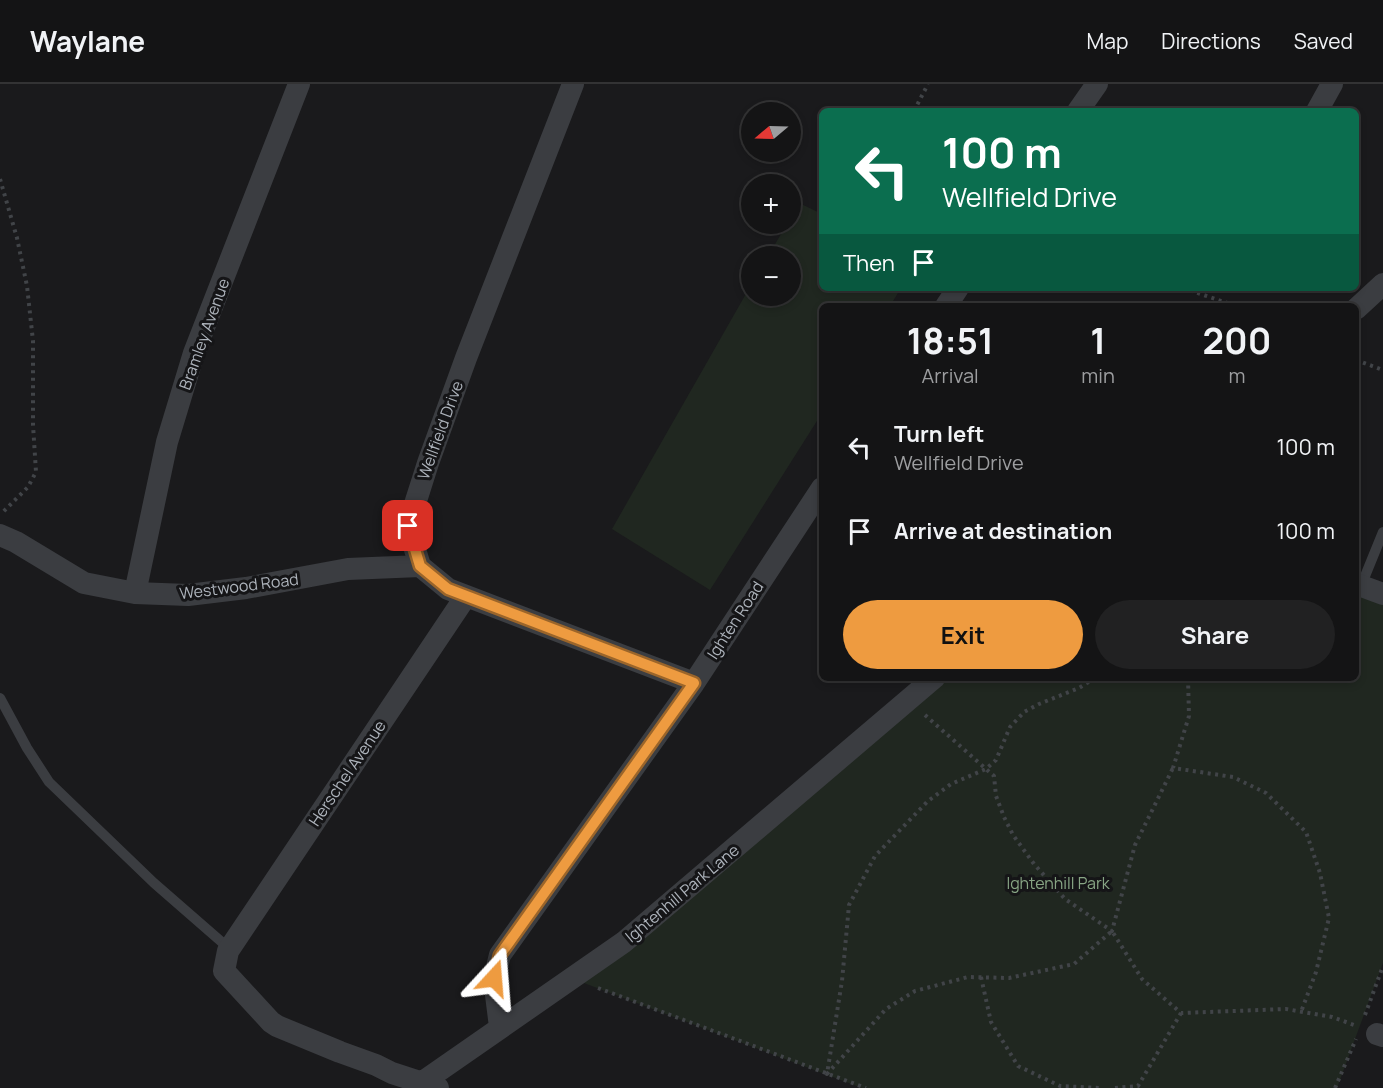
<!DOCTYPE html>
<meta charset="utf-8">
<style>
:root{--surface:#141415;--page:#212122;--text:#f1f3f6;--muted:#9d9ea0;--line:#333334;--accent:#ee9b40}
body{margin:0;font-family:Manrope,sans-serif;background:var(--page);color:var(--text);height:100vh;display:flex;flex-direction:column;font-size:22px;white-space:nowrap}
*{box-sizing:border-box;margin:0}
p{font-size:20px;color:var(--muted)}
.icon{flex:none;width:33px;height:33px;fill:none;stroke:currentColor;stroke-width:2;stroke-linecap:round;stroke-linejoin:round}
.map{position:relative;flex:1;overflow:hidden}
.drawer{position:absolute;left:819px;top:219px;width:540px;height:378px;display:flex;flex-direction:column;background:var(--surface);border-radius:9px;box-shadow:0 3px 9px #0003,0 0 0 2px var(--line)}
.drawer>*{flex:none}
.top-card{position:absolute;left:819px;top:24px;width:540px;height:183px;border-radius:9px;box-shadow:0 3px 9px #0003,0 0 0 2px var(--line);background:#0b6e4f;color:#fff;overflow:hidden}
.needle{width:39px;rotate:251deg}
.controls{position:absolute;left:741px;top:18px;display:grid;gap:12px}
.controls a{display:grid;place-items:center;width:60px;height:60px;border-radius:50%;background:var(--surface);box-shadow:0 3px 9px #0003,0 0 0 2px var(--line);font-size:30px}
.pin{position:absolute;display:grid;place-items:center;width:51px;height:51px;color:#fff;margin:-26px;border-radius:12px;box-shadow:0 3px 9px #0006}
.me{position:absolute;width:66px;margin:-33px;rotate:19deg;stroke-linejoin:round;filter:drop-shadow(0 0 4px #0008)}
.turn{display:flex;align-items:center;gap:21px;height:126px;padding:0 24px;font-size:27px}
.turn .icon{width:78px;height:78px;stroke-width:2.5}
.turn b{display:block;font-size:42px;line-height:51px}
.then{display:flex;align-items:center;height:57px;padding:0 24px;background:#0003;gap:12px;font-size:22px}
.eta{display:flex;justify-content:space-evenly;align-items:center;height:102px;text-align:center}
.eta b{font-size:36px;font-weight:700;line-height:42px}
.cta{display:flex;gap:12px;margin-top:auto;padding:12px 24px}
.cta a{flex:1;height:69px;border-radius:36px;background:var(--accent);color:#111;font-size:24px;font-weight:700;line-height:69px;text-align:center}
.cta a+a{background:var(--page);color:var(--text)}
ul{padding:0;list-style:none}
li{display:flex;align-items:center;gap:18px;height:84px;padding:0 24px}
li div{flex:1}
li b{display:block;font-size:22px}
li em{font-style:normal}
header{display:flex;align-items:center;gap:36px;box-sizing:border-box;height:84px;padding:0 30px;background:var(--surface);border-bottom:2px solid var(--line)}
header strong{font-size:28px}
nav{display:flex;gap:33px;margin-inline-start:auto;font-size:21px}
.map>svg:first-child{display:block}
.green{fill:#202720}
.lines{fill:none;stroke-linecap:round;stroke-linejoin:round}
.path{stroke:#414448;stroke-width:4;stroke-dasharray:3 4.5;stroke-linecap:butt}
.service{stroke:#3b3d41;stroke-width:10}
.minor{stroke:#3b3d41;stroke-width:22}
.route-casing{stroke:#9b652a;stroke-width:15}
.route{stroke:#ee9b40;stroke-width:10}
.labels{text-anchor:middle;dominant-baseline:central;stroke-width:6;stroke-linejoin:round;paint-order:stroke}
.street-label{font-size:16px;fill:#adb3bb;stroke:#151517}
.park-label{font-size:16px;fill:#87a584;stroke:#151517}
</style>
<header>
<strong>Waylane</strong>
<nav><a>Map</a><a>Directions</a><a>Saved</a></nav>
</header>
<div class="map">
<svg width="1383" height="1004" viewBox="0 0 1383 1004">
<rect width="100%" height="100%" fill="#1a1a1c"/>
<path class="green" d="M799,119L822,130V204H901L890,222H822V329L710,506L612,445L751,201L752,212H790V172H768L787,140H790L791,133Z
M1356,500L1383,510V879L1337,1004H862L576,896L925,594H1356Z"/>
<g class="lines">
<path class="path" d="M914,27L928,0
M0,95L17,154L27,202L33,257V341L36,388L28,403L3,428
M1183,204L1236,222
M1356,276L1383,286
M1095,594L1079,604L1039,620L1024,628L1010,643L996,676L986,685L951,700L928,717L875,772L849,821L842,897L827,990L886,925L915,907L968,893L1009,894L1074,880L1112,847L1142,895L1181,929L1286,925L1332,933L1357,942
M1188,594L1189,632L1173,684L1233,693L1266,709L1306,748L1320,789L1329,834L1316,888L1301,928
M925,631L994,692L996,712L1004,733L1013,751L1034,780L1065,815L1112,847L1135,761L1173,684
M981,893L991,938L1018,982L1060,1002L1101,1004
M598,904L866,1004
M1365,931L1383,882
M1115,1004L1138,1002L1181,929
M1335,1004L1356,955"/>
<path class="service" d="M1361,502L1383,448
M0,614L27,664L49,698L154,799L224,860L228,867"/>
<path class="minor" d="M573,0L466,274L428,379L408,442L420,482L448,505L694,599
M1078,27L1097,0
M1317,27L1332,0
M946,222L958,204
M1356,225L1383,200
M0,451L16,458L84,499L135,509L188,511L246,504L348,485L420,482
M1356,500L1383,510
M135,509L167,358L194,269L299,0
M500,943L494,895L500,871L694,599L822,404
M1377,950L1383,952
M414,1004L624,858L934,594
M438,1004L392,989L376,981L340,968L277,942L271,938L224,887L228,867L466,512"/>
</g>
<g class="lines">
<defs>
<path id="route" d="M408,442L420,482L448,505L694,599L500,871L494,894"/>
</defs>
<use href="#route" class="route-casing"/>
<use href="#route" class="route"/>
</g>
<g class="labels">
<g class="street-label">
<text transform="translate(204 250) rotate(-70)">Bramley Avenue</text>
<text transform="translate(440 346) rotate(-70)">Wellfield Drive</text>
<text transform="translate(239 502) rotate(-7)">Westwood Road</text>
<text transform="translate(735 536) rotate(-57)">Ighten Road</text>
<text transform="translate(347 689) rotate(-56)">Herschel Avenue</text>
<text transform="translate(682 809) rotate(-40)">Ightenhill Park Lane</text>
</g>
<g class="park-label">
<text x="1058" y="799">Ightenhill Park</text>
</g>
</g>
</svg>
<div class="controls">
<a><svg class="needle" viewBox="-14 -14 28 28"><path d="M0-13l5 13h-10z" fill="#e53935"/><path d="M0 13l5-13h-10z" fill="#9d9ea0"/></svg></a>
<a>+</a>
<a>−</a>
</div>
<div class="pin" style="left:408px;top:442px;background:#d93025"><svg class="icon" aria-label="arrive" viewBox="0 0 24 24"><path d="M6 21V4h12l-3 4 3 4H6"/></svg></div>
<svg class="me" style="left:494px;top:894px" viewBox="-20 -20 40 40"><path d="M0-17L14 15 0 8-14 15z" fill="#ee9b40" stroke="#fff" stroke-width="4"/></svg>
<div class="top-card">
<div class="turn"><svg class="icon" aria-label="left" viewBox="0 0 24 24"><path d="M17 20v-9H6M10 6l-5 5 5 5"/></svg><div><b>100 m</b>Wellfield Drive</div></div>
<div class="then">Then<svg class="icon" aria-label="arrive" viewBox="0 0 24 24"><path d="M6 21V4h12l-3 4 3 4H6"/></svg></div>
</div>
<section class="drawer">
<div class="eta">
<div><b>18:51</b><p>Arrival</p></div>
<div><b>1</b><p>min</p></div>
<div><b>200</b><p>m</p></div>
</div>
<ul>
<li><svg class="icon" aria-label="left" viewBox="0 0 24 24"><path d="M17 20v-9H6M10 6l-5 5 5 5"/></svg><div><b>Turn left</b><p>Wellfield Drive</p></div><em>100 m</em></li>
<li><svg class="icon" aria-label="arrive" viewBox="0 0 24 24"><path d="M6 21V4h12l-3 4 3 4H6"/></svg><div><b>Arrive at destination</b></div><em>100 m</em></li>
</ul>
<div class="cta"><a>Exit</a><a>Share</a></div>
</section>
</div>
